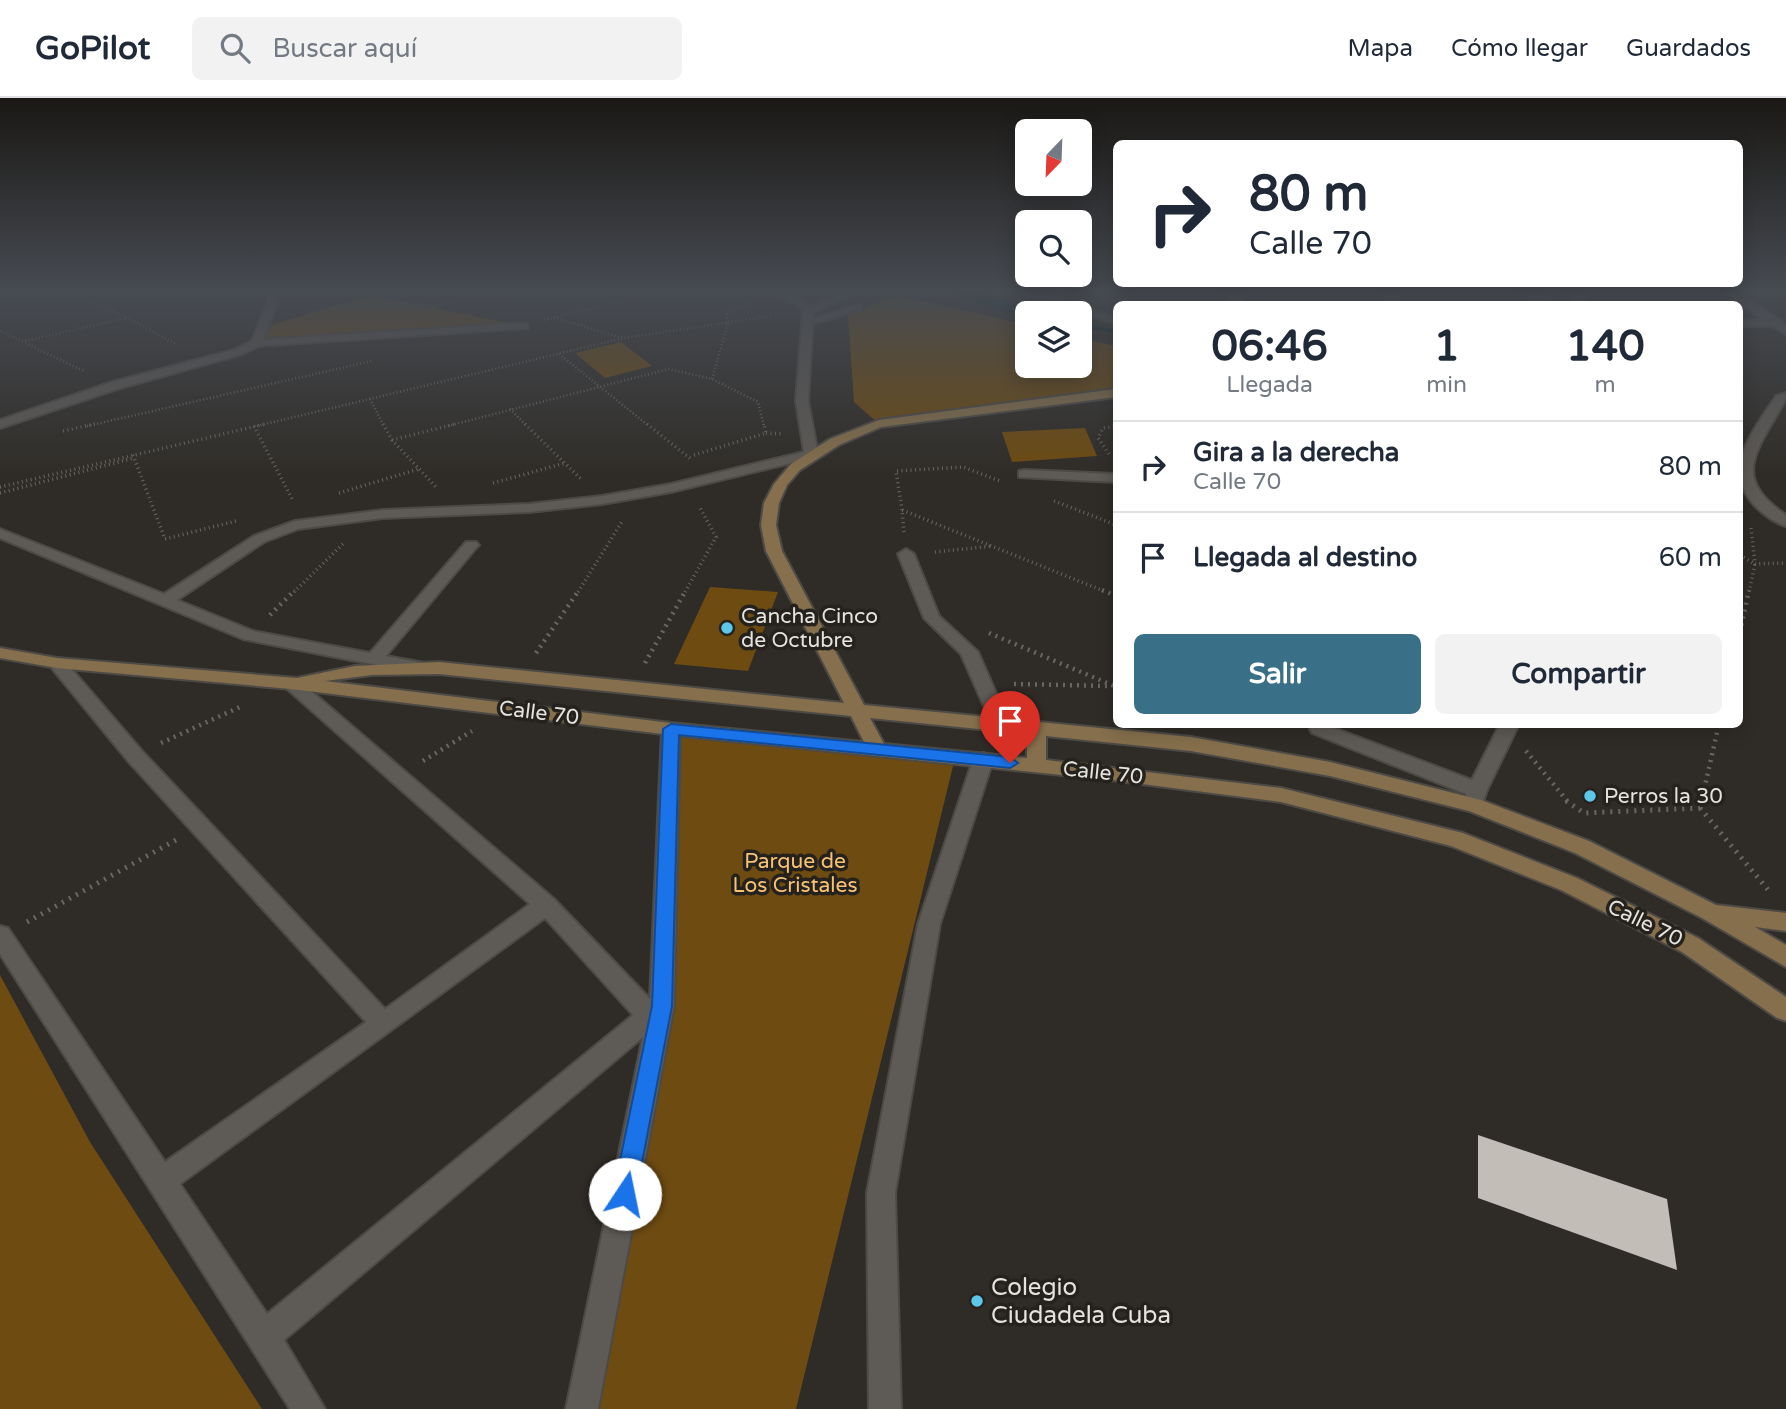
<!DOCTYPE html>
<html lang="es">
<meta charset="utf-8">
<style>
:root{--surface:#fff;--page:#f2f2f3;--text:#1f2937;--muted:#747a83;--line:#e0e1e3;--accent:#3a7087}
body{margin:0;font-family:"Varela Round",sans-serif;background:var(--page);color:var(--text);height:100vh;display:flex;flex-direction:column;font-size:26px;white-space:nowrap}
*{box-sizing:border-box;margin:0}
p{font-size:23px;color:var(--muted)}
.icon{flex:none;width:38px;height:38px;fill:none;stroke:currentColor;stroke-width:2;stroke-linecap:round;stroke-linejoin:round}
.map{position:relative;flex:1;overflow:hidden}
.sheet{position:absolute;left:1113px;top:203px;width:630px;height:427px;display:flex;flex-direction:column;background:var(--surface);border-radius:10px;box-shadow:0 4px 18px #0003}
.sheet>*{flex:none}
.guide{position:absolute;left:1113px;top:42px;width:630px;height:147px;border-radius:10px;box-shadow:0 4px 18px #0003;background:#fff;color:var(--text);overflow:hidden}
.needle{width:46px;rotate:203deg}
.fabs{position:absolute;left:1015px;top:21px;display:grid;gap:14px}
.fabs a{display:grid;place-items:center;width:77px;height:77px;border-radius:10px;background:var(--surface);box-shadow:0 4px 18px #0003;font-size:35px}
.pin{position:absolute;display:grid;place-items:center;width:60px;height:60px;color:#fff;margin:-72px -30px;border-radius:50% 50% 50% 0;rotate:-45deg;box-shadow:0 0 7px #0007}
.pin .icon{rotate:45deg}
.me{position:absolute;width:77px;margin:-38px;rotate:11deg;stroke-linejoin:round;filter:drop-shadow(0 0 5px #0008)}
.turn{display:flex;align-items:center;gap:24px;height:147px;padding:0 21px;font-size:32px}
.turn .icon{width:91px;height:91px;stroke-width:2.5}
.turn b{display:block;font-size:49px;line-height:60px}
.eta{display:flex;justify-content:space-evenly;align-items:center;height:119px;text-align:center}
.eta b{font-size:42px;font-weight:700;line-height:49px}
.action{display:flex;gap:14px;margin-top:auto;padding:14px 21px}
.action a{flex:1;height:80px;border-radius:10px;background:var(--accent);color:#fff;font-size:28px;font-weight:700;line-height:80px;text-align:center}
.action a+a{background:var(--page);color:var(--text)}
ul{padding:0;list-style:none}
li{display:flex;align-items:center;gap:21px;height:91px;padding:0 21px;border-top:2px solid var(--line)}
li div{flex:1}
li b{display:block;font-size:26px}
li em{font-style:normal}
header{display:flex;align-items:center;gap:42px;box-sizing:border-box;height:98px;padding:0 35px;background:var(--surface);border-bottom:2px solid var(--line)}
header strong{font-size:33px}
nav{display:flex;gap:38px;margin-inline-start:auto;font-size:24px}
.search{width:490px;height:63px;background:var(--page);display:flex;align-items:center;gap:18px;box-sizing:border-box;padding:0 24px;border-radius:10px;color:var(--muted);font-size:26px}
.map>svg:first-child{display:block}
.green{fill:#6e4b11}
.water{fill:#00222c}
.lines{fill:none;stroke-linecap:round;stroke-linejoin:round}
.stream{fill:#00222c;fill-rule:evenodd}
.building{fill:#c2bdb7}
.service-casing{stroke:#4d4a46;stroke-width:4}
.minor-casing{stroke:#4d4a46;stroke-width:4}
.tertiary-casing{stroke:#4d4a46;stroke-width:4}
.secondary-casing{stroke:#4d4a46;stroke-width:4}
.path-far3{stroke:#696661;stroke-width:2.5;stroke-dasharray:1 2.5;stroke-linecap:butt}
.path-far2{stroke:#696661;stroke-width:3.5;stroke-dasharray:1 3.5;stroke-linecap:butt}
.path-far1{stroke:#696661;stroke-width:4.5;stroke-dasharray:2 5;stroke-linecap:butt}
.path{stroke:#696661;stroke-width:5;stroke-dasharray:2 6;stroke-linecap:butt}
.service{fill:#5e5a55;fill-rule:evenodd}
.minor{fill:#5e5a55;fill-rule:evenodd}
.tertiary{fill:#5e5a55;fill-rule:evenodd}
.secondary{fill:#856f4c;fill-rule:evenodd}
.route{fill:#1a73e8;stroke:#114b97;stroke-width:2}
.poi-dot{fill:#5cc7e8;stroke:#25221d;stroke-width:2.5}
.labels{text-anchor:middle;dominant-baseline:central;stroke-width:7;stroke-linejoin:round;paint-order:stroke}
.poi-label{font-size:21px;fill:#e5e3df;stroke:#25221d;text-anchor:start}
.street-label{font-size:21px;fill:#e5e3df;stroke:#25221d}
.park-label{font-size:21px;fill:#f8c275;stroke:#25221d}
.near-poi-label{font-size:24px;fill:#e5e3df;stroke:#25221d;text-anchor:start}
</style>
<header>
<strong>GoPilot</strong>
<div class="search"><svg class="icon" aria-label="search" viewBox="0 0 24 24"><circle cx="10" cy="10" r="6"/><path d="M15 15l6 6"/></svg>Buscar aquí</div>
<nav><a>Mapa</a><a>Cómo llegar</a><a>Guardados</a></nav>
</header>
<div class="map">
<svg width="1786" height="1311" viewBox="0 0 1786 1311">
<rect width="100%" height="100%" fill="#2f2c27"/>
<path class="green" d="M898,197L1027,227V268H1080V240L1116,248V295L879,326L854,304L848,217Z
M373,198L524,228L257,245L266,228Z
M621,244L652,268L605,280L575,255Z
M1085,330L1097,358L1012,364L1002,334Z
M710,489L778,494L748,573L674,566Z
M671,631L955,660L796,1311H582L662,908Z
M0,877L90,1044L262,1311H0Z"/>
<path class="water" d="M952,195H985L1043,215H1027V220L963,202Z"/>
<g class="lines">
<path class="stream" d="M1080,226L1116,231V235L1080,230Z"/>
</g>
<path class="building" d="M1478,1037L1667,1101L1677,1172L1478,1100Z"/>
<g class="lines">
<defs>
<path id="service" d="M857,206L861,207V211L807,228L802,225Z
M983,655L990,657L993,662L940,826L895,1095L901,1311H869L867,1095L918,826L973,662L976,657Z"/>
<path id="minor" d="M768,195C784,195 798,196 810,209L841,195H855L813,215L808,303L818,356L816,359L671,394L602,406L529,414L383,420L298,431L264,444L177,502L253,533L370,555L466,444H476L479,447L476,450L386,558L424,565L427,569L424,573L418,575L243,541L0,440V431L164,496L254,438L295,423L383,412L529,406L602,398L671,386L804,354L796,303L803,213L795,205Z
M1019,195H1036L1116,220V226Z
M1376,195H1389L1408,206H1396Z
M1519,195H1534L1560,206H1547Z
M1567,195H1578L1590,206H1579Z
M1727,195H1739L1781,223L1786,228V236L1772,228H1740V222H1763Z
M524,225L528,226V230L257,248L252,245L257,242Z
M1786,295C1786,304 1780,311 1775,320C1749,363 1739,385 1786,417V428C1775,425 1762,415 1754,407C1721,370 1754,332 1776,298Z
M1024,372L1116,376V384L1019,379V373Z
M906,451L914,456L939,518L978,554L1010,627L1008,631H994L961,556L924,520L898,456Z
M57,560L63,561L142,653L385,911L530,806L285,589L282,585L285,581H297L554,801L650,901L662,631L664,627H678L680,631L674,908L598,1311H566L643,939L284,1242L325,1311H290L0,856V828L8,830L165,1064L366,924L128,663L51,569L48,565L51,561ZM545,820L633,917L267,1216L180,1086Z
M1312,627H1326L1472,682L1500,626H1519L1487,692L1481,710L1474,712L1467,710L1464,705L1466,696L1312,635L1310,631Z"/>
<path id="tertiary" d="M271,195H281L261,247L242,256L117,291L0,330V322L109,285L234,252L252,243Z"/>
<path id="secondary" d="M1224,195H1236L1248,206H1237Z
M1116,291V299L881,329L839,347L800,372L787,387L779,405L776,427L782,453L864,607L1191,639L1330,664L1481,702L1589,743L1716,807L1786,815V833L1755,829L1786,847V869L1702,820L1575,755L1469,713L1330,678L1191,653L1046,638V662L1281,690L1463,735L1577,780L1698,840L1786,899V923L1777,920L1682,854L1561,792L1451,748L1281,704L1111,682L671,637L291,591L57,570L0,560V550L57,560L297,580L355,568L439,564L844,605L766,453L761,427L764,405L774,386L791,366L830,341L879,322ZM439,576L851,618L864,644L671,625L325,583L372,577ZM870,620L1027,636V660L884,646Z"/>
</defs>
<use href="#service" class="service-casing"/>
<use href="#minor" class="minor-casing"/>
<use href="#tertiary" class="tertiary-casing"/>
<use href="#secondary" class="secondary-casing"/>
<path class="path-far3" d="M70,195L127,219L175,246
M434,208L495,195
M307,216L373,198L435,209
M554,220L623,240
M544,222L652,195
M0,233L84,273
M25,243L126,220
M559,256L649,328
M712,281L728,225L726,215L753,205
M370,301L384,328
M510,311L527,328
M87,328L372,263
M257,328L624,240L771,218
M448,328L669,271L712,281L758,304L764,328"/>
<path class="path-far2" d="M383,326L392,342L436,389
M525,326L581,381
M647,326L692,362
M254,328L293,403
M63,333L95,326
M766,335L783,336
M392,342L455,326
M1109,356L1098,340L1103,330L1116,328
M133,357L165,441L236,423
M694,357L766,335L764,326
M493,385L565,365
M0,389L265,326
M0,395L134,360
M339,395L419,371
M1054,403L1116,427
M902,412L896,373L963,369L1000,383
M1751,430L1755,466L1786,465
M904,434L902,412L1106,494
M935,454L993,448
M1740,457L1755,466L1749,494
M294,494L344,445
M578,494L623,422
M685,494L716,439L699,408"/>
<path class="path-far1" d="M1102,492L1116,498
M270,517L295,492
M1740,534L1749,492
M989,535L1114,588
M536,555L579,492
M645,565L686,492
M1014,586L1111,588
M161,645L242,608
M1526,653L1569,705
M423,663L472,633
M1701,705L1719,626"/>
<path class="path" d="M1566,703L1584,715L1700,710L1702,703
M1700,710L1769,793
M27,824L176,742"/>
<use href="#service" class="service"/>
<use href="#minor" class="minor"/>
<use href="#tertiary" class="tertiary"/>
<use href="#secondary" class="secondary"/>
</g>
<linearGradient id="sky" x2="0" y2="1"><stop stop-color="#1a1815"/><stop offset="0.51" stop-color="#474b52"/><stop offset="1" stop-color="#474b52" stop-opacity="0"/></linearGradient>
<rect width="1786" height="379" fill="url(#sky)"/>
<path class="route" d="M671,626L1010,659L1018,665L1010,670L679,637L672,908L636,1096L633,1104L625,1108L617,1104L613,1096L652,908L663,631Z"/>
<g class="poi-dot">
<circle cx="727" cy="530" r="7"/>
<circle cx="1590" cy="698" r="7"/>
<circle cx="977" cy="1203" r="7"/>
</g>
<g class="labels">
<g class="poi-label">
<text x="741" y="518">Cancha Cinco<tspan x="741" dy="24">de Octubre</tspan></text>
<text x="1604" y="698">Perros la 30</text>
</g>
<g class="street-label">
<text transform="translate(539 615) rotate(7)">Calle 70</text>
<text transform="translate(1103 675) rotate(6)">Calle 70</text>
<text transform="translate(1645 825) rotate(26)">Calle 70</text>
</g>
<g class="park-label">
<text x="795" y="763">Parque de<tspan x="795" dy="24">Los Cristales</tspan></text>
</g>
<g class="near-poi-label">
<text x="991" y="1189">Colegio<tspan x="991" dy="28">Ciudadela Cuba</tspan></text>
</g>
</g>
</svg>
<div class="fabs">
<a><svg class="needle" viewBox="-14 -14 28 28"><path d="M0-13l5 13h-10z" fill="#e53935"/><path d="M0 13l5-13h-10z" fill="#747a83"/></svg></a>
<a><svg class="icon" aria-label="search" viewBox="0 0 24 24"><circle cx="10" cy="10" r="6"/><path d="M15 15l6 6"/></svg></a>
<a><svg class="icon" aria-label="layers" viewBox="0 0 24 24"><path d="M12 4l9 5-9 5-9-5zM3 14l9 5 9-5"/></svg></a>
</div>
<div class="pin" style="left:1010px;top:665px;background:#d93025"><svg class="icon" aria-label="arrive" viewBox="0 0 24 24"><path d="M6 21V4h12l-3 4 3 4H6"/></svg></div>
<svg class="me" style="left:625px;top:1096px" viewBox="-20 -20 40 40"><circle r="19" fill="#fff"/><path d="M0-13L10 11 0 6-10 11z" fill="#1a73e8"/></svg>
<div class="guide">
<div class="turn"><svg class="icon" aria-label="right" viewBox="0 0 24 24"><path d="M7 20v-9h11M14 6l5 5-5 5"/></svg><div><b>80 m</b>Calle 70</div></div>
</div>
<section class="sheet">
<div class="eta">
<div><b>06:46</b><p>Llegada</p></div>
<div><b>1</b><p>min</p></div>
<div><b>140</b><p>m</p></div>
</div>
<ul>
<li><svg class="icon" aria-label="right" viewBox="0 0 24 24"><path d="M7 20v-9h11M14 6l5 5-5 5"/></svg><div><b>Gira a la derecha</b><p>Calle 70</p></div><em>80 m</em></li>
<li><svg class="icon" aria-label="arrive" viewBox="0 0 24 24"><path d="M6 21V4h12l-3 4 3 4H6"/></svg><div><b>Llegada al destino</b></div><em>60 m</em></li>
</ul>
<div class="action"><a>Salir</a><a>Compartir</a></div>
</section>
</div>
